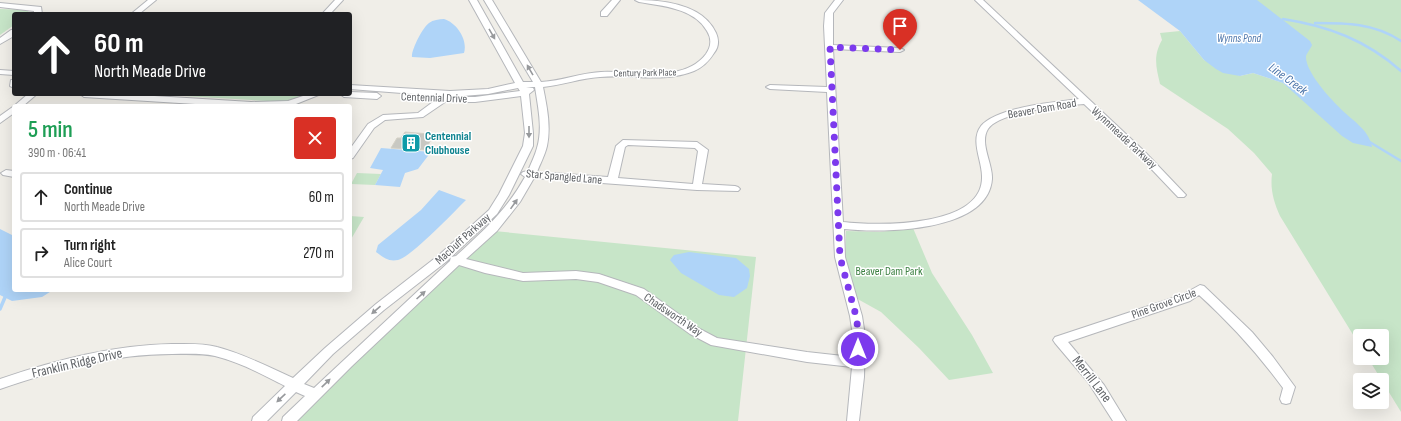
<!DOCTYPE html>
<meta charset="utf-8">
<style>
:root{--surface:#fff;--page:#f2f2f2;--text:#222;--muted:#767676;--line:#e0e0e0}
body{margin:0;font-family:"Sofia Sans Condensed",sans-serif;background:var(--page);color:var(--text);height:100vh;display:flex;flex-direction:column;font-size:15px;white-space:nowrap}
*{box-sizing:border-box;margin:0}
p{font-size:13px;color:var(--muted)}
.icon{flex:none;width:22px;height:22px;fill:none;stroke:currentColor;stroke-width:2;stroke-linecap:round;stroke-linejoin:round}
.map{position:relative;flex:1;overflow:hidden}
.side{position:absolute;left:12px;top:104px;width:340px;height:188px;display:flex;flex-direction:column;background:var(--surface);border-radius:4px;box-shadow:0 4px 16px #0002}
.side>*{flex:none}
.hud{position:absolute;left:12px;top:12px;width:340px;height:84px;border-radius:4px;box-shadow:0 4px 16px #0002;background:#202124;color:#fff;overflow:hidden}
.fabs{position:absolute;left:1353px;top:329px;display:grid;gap:8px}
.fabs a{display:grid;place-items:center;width:36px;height:36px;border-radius:4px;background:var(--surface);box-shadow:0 4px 16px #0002;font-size:20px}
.pin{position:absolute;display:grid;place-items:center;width:34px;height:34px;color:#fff;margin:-41px -17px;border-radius:50% 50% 50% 0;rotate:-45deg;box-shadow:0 0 4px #0007}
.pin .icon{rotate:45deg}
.me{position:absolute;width:44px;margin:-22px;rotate:0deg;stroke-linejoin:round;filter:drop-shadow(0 0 3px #0008)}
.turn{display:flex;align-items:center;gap:14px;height:84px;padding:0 16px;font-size:18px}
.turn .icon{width:52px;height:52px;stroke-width:2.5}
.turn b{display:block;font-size:28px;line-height:34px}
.round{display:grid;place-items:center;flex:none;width:42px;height:42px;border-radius:4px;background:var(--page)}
.overview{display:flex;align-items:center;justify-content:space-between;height:68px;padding:0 16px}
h1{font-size:24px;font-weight:600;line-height:30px;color:#1e9e55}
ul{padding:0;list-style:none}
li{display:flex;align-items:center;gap:12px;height:50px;margin:0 8px 6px;padding:0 8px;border:2px solid var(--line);border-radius:4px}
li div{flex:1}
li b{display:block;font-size:15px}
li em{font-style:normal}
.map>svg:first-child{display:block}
.green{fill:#c7e5c8}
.water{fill:#afd4f8}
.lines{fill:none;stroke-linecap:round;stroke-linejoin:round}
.stream-far1{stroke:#afd4f8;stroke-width:2.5}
.stream{stroke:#afd4f8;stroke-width:3.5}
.building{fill:#c8c8c2;stroke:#d4d1c6}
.minor-casing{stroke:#b5b7bb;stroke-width:2}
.minor{fill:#fff;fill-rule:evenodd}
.oneway{fill:#97999c}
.route{stroke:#7c3aed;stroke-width:7;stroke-dasharray:0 12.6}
.labels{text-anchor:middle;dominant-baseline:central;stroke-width:3;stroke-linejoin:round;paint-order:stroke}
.far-street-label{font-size:10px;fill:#5f6266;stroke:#fff}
.far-water-label{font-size:11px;font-style:italic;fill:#4c75aa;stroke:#fff}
.street-label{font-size:12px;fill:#5f6266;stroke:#fff}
.culture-label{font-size:12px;font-weight:bold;fill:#0d838f;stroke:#fff;text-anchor:start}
.park-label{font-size:12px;fill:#3c8042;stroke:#fff}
.water-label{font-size:13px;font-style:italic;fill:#4c75aa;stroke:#fff}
.near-street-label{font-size:14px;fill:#5f6266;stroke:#fff}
</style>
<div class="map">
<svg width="1401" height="421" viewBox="0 0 1401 421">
<rect width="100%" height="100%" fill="#f0eee8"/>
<path class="green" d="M1212,0H1401V412L1368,358H1382V336H1360V346L1280,216C1274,202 1270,190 1272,174L1254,153L1228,129L1160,84C1156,67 1153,56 1162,40L1160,33L1180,31L1204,60L1240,76L1253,73L1283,83L1288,87Z
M0,9L28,10L29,14H14V25L0,35Z
M151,94H312L284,102Z
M357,173L381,174L375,185L351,184Z
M350,216L364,217L350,241Z
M913,228L932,273L972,335L993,373L949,380L919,348L881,312L854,297L845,273L846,231L880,232Z
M494,231L756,257L738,421H289Z"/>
<path class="water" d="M1138,0H1257L1310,41L1312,45C1311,48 1307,53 1306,56C1305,71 1329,97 1339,107C1351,120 1369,129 1372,147L1353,143L1342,136L1283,83L1253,73L1240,76L1223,73L1216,69L1204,60L1180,31Z
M444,19C457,23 468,40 464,53L430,58L412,57C411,50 423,27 429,23C433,20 439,19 444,19Z
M381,148L431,152L418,169L405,173L400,187L375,185L383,170L370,168Z
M439,190L466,200C455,211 410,258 398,260C388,262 383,257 376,252L378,245L421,210Z
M0,229L14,236V290H53L42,297L12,301L0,295Z
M689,252L736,258L749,269L750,276L747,288L734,297L719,295L681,273L670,260L674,255Z"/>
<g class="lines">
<path class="stream-far1" d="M1283,19C1328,26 1366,40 1401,71
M1315,23C1346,23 1374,23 1401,41
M1368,141L1401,161"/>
<path class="stream" d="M0,309L6,295"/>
</g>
<path class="building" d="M405,132L429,134L426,138L431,139L426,150L391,148L397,138H401Z"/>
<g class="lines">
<defs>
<path id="minor" d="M148,0H156L139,14H131Z
M335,0H343L330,14H322Z
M469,0H477L523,82H533L484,0H492L541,82C561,81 581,73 601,72C634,70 683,84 706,54C711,47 712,39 707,31C694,8 662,6 639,2L635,0C663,0 703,4 716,33C719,40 719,47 714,53C709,61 703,67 694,71C664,83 631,74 600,77C581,78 563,85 543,87C547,107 551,126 547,146C545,155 540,164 537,172L608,177L616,146L623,140L697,142L708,150L702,184L735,186L738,187L740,189L738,191L697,190L534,178L520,202L497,231L466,259L523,273L576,271L599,274L644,289L698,328L717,338L807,352L852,357L853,336L850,316L835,257L827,92L770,89L766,87L770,85L827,87L824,26L825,13L835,0H843L833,13V45L900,48L904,50L900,52L833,49L843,222C877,226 984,228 982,176C982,161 970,140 981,126C997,107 1055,102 1079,99L975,0H983L1144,151L1186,195L1184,197H1178L1138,155L1084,104C1063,106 1000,111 988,129C979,143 993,164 992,179C988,233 881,233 844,229L845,257L862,316L865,336L864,377L859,421H847L852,367L807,362L711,345L690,334L636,295L598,282L576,279L523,281L485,273L459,265L352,366L297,421H282L283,417L305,396L296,392L267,421H252L253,417L285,386C263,375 240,362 215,356C201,353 187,354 172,354C113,354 56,370 0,389V379C56,360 113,345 172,344C187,344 203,343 217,347C244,354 268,367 293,378L325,348L376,304L439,255L489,210L499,194L523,146L525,133L521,96L475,102H445L423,117L385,120L374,128L353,158L350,159V149L368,124L383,115L418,113L441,96L350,89V85L450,91L488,89L515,83ZM526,87H535C538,107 543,128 537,148C535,156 531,163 528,171L523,172L521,174L525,177C506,211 484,230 456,256L451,257L450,261L314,388L304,384L333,354L384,310L447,261L497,214L509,195L533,146V133L529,94L534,90L533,88ZM518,88L520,91L475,97H449L488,94ZM628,145L695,148L698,151L693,184L618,178L625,147Z
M612,0H620L607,16H601V12Z
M0,3L41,7L42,14H34V11L0,7Z
M11,30H14V36L0,44V38Z
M0,70L14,71V75L0,74Z
M11,80H14V88L10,86Z
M350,92L377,93L381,96L377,99L344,97L340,94H350Z
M28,94H37L23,106H14Z
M80,94H122L251,102L288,101L309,94H321L291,106H227L84,97Z
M14,106V113L0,123V116Z
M6,170L14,171V177L3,175L1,173Z
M1200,285L1204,286L1252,332L1273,357L1295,387L1290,403L1286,404L1282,403L1280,399L1283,388C1258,354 1230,323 1199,295L1190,301L1068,342L1104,385L1126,421H1113L1088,382L1055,343L1053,340L1055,337L1182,295Z"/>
</defs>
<use href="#minor" class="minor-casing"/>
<use href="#minor" class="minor"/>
</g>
<defs><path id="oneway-solid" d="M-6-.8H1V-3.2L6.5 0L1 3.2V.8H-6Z"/></defs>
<g class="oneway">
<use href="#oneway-solid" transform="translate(492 34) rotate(60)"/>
<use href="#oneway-solid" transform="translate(530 70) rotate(-120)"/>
<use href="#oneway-solid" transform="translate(529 132) rotate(90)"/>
<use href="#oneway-solid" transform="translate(514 204) rotate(-55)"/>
<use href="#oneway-solid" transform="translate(421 295) rotate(-42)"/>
<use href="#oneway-solid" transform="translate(376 310) rotate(139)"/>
<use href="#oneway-solid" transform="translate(326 383) rotate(-44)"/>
<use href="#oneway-solid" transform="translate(281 398) rotate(137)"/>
</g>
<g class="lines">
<path class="route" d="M858,349L859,336L856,316L840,257L830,47L900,50"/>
</g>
<defs>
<symbol id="building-square" viewBox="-11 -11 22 22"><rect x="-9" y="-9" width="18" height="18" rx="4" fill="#0f9aa8" stroke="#fff"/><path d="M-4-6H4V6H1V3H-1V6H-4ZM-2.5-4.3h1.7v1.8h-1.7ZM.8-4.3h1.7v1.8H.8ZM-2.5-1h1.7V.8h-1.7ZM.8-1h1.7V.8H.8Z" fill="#fff"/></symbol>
</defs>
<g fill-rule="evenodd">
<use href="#building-square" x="400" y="132" width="22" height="22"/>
</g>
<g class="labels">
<g class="far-street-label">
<text transform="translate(645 73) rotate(-1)">Century Park Place</text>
</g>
<g class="far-water-label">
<text x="1239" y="38">Wynns Pond</text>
</g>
<g class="street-label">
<text transform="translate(434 98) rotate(2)">Centennial Drive</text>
<text transform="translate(1042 109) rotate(-10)">Beaver Dam Road</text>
<text transform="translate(1124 138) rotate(43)">Wynnmeade Parkway</text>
<text transform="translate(564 177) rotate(5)">Star Spangled Lane</text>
<text transform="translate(463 239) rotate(-42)">MacDuff Parkway</text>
<text transform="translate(1164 304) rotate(-20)">Pine Grove Circle</text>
<text transform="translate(673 315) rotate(34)">Chadsworth Way</text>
</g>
<g class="culture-label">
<text x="425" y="136">Centennial<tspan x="425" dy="14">Clubhouse</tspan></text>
</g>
<g class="park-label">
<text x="889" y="271">Beaver Dam Park</text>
</g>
<g class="water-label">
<text transform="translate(1288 79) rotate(36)">Line Creek</text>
</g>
<g class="near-street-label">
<text transform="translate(77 363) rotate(-13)">Franklin Ridge Drive</text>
<text transform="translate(1092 379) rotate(52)">Merrill Lane</text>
</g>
</g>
</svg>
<div class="fabs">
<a><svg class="icon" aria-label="search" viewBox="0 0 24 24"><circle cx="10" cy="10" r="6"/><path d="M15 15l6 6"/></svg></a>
<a><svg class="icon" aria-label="layers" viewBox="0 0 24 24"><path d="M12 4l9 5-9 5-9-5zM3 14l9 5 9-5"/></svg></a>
</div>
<div class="pin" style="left:900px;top:50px;background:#d93025"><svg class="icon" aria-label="arrive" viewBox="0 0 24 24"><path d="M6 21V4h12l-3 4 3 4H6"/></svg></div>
<svg class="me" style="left:858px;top:349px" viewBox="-20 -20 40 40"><circle r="17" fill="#7c3aed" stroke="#fff" stroke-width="3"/><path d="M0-11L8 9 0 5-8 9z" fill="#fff"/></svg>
<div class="hud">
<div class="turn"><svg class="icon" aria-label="ahead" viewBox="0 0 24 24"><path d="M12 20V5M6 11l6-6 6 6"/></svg><div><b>60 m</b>North Meade Drive</div></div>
</div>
<section class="side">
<div class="overview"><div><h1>5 min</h1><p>390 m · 06:41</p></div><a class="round" style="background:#d93025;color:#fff"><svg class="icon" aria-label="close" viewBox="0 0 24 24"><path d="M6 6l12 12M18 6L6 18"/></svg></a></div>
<ul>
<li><svg class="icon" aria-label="ahead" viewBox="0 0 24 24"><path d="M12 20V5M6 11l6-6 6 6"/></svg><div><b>Continue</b><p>North Meade Drive</p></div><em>60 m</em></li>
<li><svg class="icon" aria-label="right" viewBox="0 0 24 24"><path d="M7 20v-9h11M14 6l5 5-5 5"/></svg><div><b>Turn right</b><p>Alice Court</p></div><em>270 m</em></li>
</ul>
</section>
</div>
